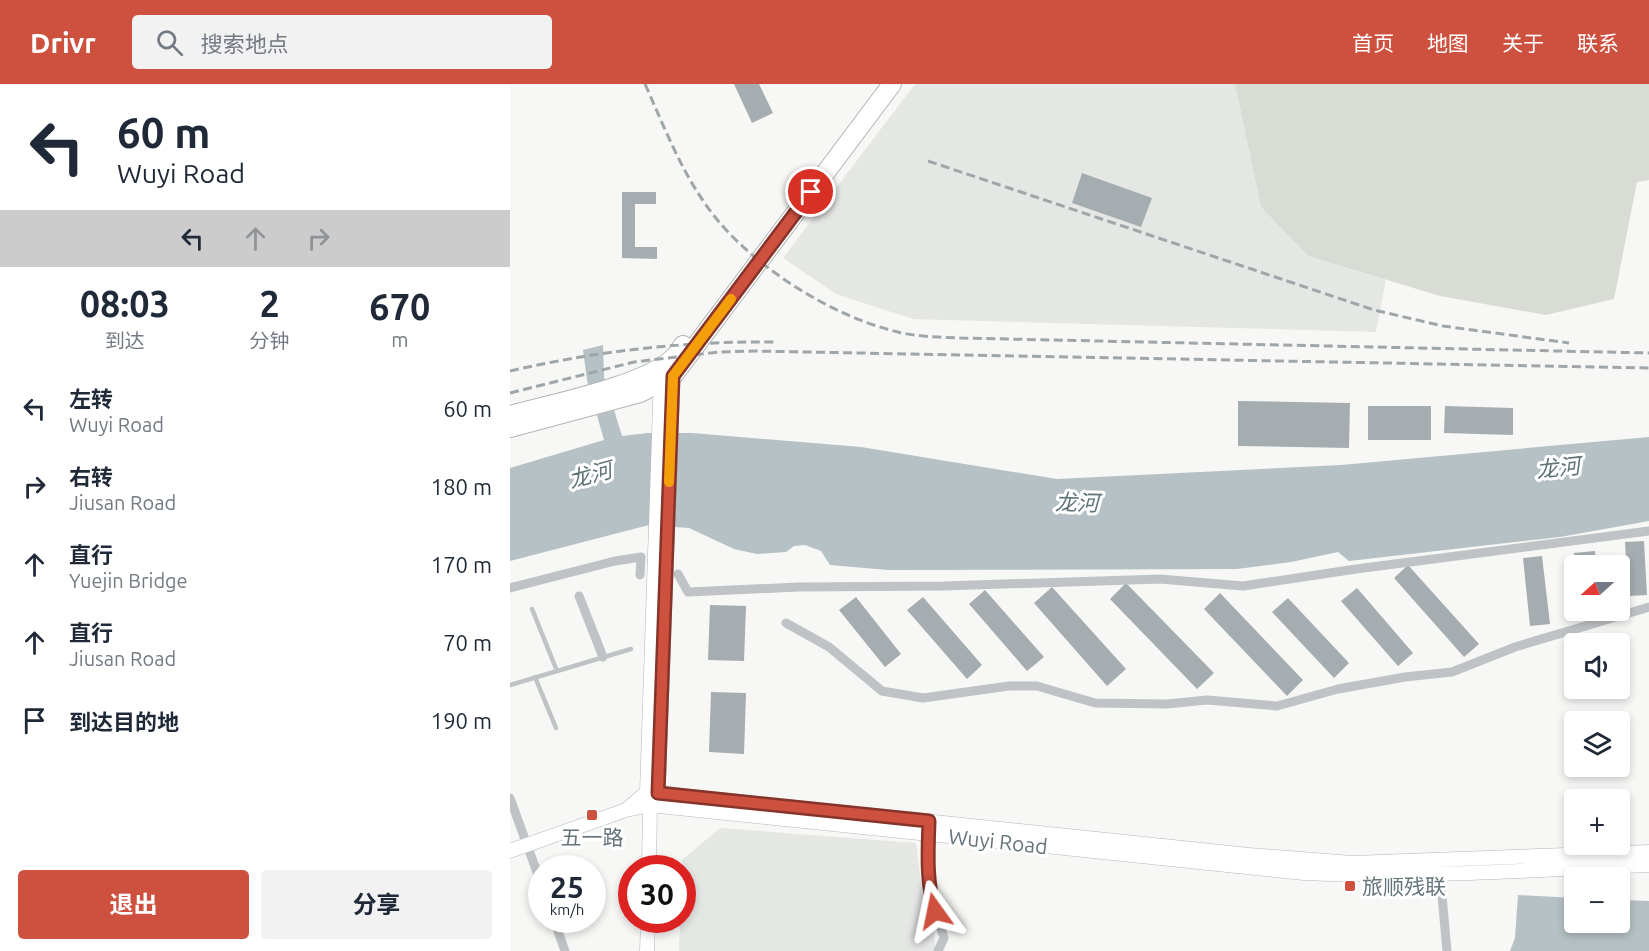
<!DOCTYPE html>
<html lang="zh">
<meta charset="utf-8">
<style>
:root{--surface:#fff;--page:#f2f2f3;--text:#1f2937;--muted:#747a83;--accent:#ce503f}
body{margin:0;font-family:Ubuntu,"Noto Sans SC",sans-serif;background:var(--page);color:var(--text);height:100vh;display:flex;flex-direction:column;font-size:22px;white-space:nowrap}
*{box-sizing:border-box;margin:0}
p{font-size:20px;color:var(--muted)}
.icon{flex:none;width:33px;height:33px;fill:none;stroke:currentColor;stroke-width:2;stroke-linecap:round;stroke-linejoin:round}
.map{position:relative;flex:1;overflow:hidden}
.drawer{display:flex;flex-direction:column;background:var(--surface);width:510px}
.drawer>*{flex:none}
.hud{background:#fff;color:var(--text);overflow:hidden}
.needle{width:39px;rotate:249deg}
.controls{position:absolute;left:1054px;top:471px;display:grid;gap:12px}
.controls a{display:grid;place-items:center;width:66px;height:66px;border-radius:6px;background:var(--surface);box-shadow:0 3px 9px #0003;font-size:30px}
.speed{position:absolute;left:18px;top:771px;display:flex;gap:12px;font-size:30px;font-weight:700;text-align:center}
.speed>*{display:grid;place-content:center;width:78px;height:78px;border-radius:50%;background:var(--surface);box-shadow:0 3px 9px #0003;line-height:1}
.speed small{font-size:15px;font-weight:400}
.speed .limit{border:9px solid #d22;background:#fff;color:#111}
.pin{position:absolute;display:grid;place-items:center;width:51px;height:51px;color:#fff;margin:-26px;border:3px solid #fff;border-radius:50%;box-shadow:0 2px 6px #0007}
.me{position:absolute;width:66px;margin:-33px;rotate:348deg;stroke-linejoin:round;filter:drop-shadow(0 0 4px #0008)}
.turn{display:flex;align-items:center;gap:21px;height:126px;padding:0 18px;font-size:27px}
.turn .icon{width:78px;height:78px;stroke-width:2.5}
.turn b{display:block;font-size:42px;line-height:51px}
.lanes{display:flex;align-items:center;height:57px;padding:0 18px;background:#0003;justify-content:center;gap:30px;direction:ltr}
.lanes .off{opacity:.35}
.eta{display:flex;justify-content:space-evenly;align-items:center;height:102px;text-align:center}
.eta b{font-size:36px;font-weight:700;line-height:42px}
.cta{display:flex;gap:12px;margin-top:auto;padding:12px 18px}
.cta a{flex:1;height:69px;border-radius:6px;background:var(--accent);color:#fff;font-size:24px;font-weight:700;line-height:69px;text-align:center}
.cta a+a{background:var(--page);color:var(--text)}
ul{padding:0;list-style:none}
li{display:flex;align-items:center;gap:18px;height:78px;padding:0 18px}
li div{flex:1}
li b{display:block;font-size:22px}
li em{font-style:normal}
header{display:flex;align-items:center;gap:36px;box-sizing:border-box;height:84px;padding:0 30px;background:var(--accent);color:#fff}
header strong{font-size:28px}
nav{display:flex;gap:33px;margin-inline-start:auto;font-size:21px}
.search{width:420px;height:54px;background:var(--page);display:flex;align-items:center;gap:15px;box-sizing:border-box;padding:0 21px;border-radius:6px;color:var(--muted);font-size:22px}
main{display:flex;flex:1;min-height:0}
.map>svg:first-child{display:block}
.built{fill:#e5e7e5}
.green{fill:#d8dcd5}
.water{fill:#b5c1c4}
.building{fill:#a5adb1}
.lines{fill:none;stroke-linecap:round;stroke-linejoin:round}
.secondary-casing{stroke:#b2b7ba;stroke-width:15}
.highway-casing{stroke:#b1b5b7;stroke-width:20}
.lane{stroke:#bfc3c6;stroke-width:4.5}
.street{stroke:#bfc3c6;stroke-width:9}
.secondary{stroke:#fff;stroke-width:14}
.highway{stroke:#fff;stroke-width:18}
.rail{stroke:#9fa6aa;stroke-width:3;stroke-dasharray:9 4.5;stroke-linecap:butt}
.route-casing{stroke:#863429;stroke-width:15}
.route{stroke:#ce503f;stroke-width:10}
.slow{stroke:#f59e0b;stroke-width:10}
.poi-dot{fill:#ce503f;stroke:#fff;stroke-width:2}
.labels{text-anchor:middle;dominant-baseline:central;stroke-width:6;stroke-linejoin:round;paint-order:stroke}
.poi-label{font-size:21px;fill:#66757c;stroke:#fff}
.street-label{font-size:21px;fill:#66757c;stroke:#fff}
.water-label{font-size:22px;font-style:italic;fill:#607477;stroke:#fff}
</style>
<header>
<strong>Drivr</strong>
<div class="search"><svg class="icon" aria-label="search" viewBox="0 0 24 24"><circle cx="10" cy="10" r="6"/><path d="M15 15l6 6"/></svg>搜索地点</div>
<nav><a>首页</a><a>地图</a><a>关于</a><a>联系</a></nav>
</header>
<main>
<section class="drawer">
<div class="hud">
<div class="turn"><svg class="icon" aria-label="left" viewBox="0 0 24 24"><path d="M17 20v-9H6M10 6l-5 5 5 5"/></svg><div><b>60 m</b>Wuyi Road</div></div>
<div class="lanes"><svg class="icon" aria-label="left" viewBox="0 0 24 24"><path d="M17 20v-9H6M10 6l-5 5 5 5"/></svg><svg class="icon off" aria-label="ahead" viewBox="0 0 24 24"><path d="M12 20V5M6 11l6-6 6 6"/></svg><svg class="icon off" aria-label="right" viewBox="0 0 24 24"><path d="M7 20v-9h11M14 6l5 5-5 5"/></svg></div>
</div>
<div class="eta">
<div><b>08:03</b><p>到达</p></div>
<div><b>2</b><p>分钟</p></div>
<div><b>670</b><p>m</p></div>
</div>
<ul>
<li><svg class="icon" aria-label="left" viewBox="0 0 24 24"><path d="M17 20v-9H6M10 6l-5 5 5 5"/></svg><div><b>左转</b><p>Wuyi Road</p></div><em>60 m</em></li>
<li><svg class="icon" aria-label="right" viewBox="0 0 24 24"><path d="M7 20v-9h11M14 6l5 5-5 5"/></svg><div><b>右转</b><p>Jiusan Road</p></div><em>180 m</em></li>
<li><svg class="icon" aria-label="ahead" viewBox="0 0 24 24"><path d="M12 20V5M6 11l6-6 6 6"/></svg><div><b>直行</b><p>Yuejin Bridge</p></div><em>170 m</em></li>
<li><svg class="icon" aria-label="ahead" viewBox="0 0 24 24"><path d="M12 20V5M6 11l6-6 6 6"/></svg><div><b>直行</b><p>Jiusan Road</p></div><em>70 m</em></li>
<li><svg class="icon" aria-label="arrive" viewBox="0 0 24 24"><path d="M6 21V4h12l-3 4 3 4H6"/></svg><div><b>到达目的地</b></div><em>190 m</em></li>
</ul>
<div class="cta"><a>退出</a><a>分享</a></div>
</section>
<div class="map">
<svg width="1139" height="867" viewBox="0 0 1139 867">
<rect width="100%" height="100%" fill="#f7f7f5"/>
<path class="built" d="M405,0H725L751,123L798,172L876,196L866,248L403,235L326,210L273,174Z
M210,744L406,759L414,822L424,842L425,864L423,867H169L170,836H172V776Z"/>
<path class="green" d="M725,0H1139V96L1127,98L1104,215L1036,231L930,212L798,172L751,123Z"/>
<path class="water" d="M93,261L94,293L112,352L138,349H182L351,363L547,395L831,381L1139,353V437L1050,453L839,477L828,468L781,478L727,485L378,486L320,481L311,467L295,461L284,462L276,468L247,470L224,465L179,444L139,441L0,477V384L94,356L77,296L73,266Z
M1008,811L1065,814V838H1110V816L1139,817V867H1000L1005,854Z"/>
<path class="building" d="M224,0H249L263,29L242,39Z
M572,89L642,114L631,143L562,119Z
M112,108H146V120H125V163H147V175L112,174Z
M728,317L840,319L839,364L728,362Z
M858,322H921V356H858Z
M935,322L1003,324V351L934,349Z
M1134,457L1137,511L1118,512L1115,458Z
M1085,467L1086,482H1065L1064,469Z
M1032,472L1040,540L1020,542L1013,474Z
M898,481L969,560L954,573L884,494Z
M616,499L704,589L687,605L600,515Z
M542,503L616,585L597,602L524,519Z
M847,504L903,569L888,582L831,517Z
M475,506L534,573L517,587L459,520Z
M710,509L793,596L777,612L694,525Z
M346,513L391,570L375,583L329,526Z
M413,513L472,581L457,595L397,526Z
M778,514L839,579L824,594L762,528Z
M200,521L236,522L234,577L198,576Z
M1070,526H1091V529L1070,531Z
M201,608L236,609L234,670L199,668Z"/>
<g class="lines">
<defs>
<path id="secondary" d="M143,717L148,709L163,292
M116,726L137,708L739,771L842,779L1139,768
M0,767L116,726L140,721L794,789C909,794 1024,786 1139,781
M139,784L140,721L137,708L151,292
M137,867L138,836"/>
<path id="highway" d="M0,331C40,320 138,301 165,272C168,269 170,265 173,261
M0,344L130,309L163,292L382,0"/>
</defs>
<use href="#secondary" class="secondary-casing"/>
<use href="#highway" class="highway-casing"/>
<path class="lane" d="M22,525L47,587
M25,593L46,644
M0,601L121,565"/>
<path class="street" d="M168,490L178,508L289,503L434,502L650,495L733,502L846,485L1139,447
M0,504L105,477L131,473L130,491
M69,512L93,573
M276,539L319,563L372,607L413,614L499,602H527L585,619L657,620L697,616L767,622L828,605L895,593L942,588L1005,563L1139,523
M0,714L32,802
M419,746L417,782L419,807L434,854L428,867
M931,777L932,812L937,867
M44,836L55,867"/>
<use href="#secondary" class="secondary"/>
<use href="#highway" class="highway"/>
<path class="rail" d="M135,0C153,40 169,82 194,118C233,177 319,232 388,248C408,253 430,253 451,254L1139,269
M418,77L864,226L933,242L1059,259
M0,287C87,267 175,257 265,258
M0,309L124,278L209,268L244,267L1139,284"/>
</g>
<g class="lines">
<defs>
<path id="route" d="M301,108L163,292L148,709L419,737C418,768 416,797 425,827"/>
</defs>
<use href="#route" class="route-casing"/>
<use href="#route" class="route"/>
<path class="slow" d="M159,398L163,292L221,215"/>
</g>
<g class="poi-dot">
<rect x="76" y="725" width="12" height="12" rx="3"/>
<rect x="834" y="796" width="12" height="12" rx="3"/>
</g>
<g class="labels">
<g class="poi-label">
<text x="82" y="753">五一路</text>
<text x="852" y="802" text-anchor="start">旅顺残联</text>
</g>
<g class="street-label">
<text transform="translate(488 757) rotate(6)">Wuyi Road</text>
</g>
<g class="water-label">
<text transform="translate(1048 383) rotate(-6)">龙河</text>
<text transform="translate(80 390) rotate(-15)">龙河</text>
<text transform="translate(567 418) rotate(1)">龙河</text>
</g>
</g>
</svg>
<div class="controls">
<a><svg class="needle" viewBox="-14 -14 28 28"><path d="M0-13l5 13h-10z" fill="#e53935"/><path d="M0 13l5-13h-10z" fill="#747a83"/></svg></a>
<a><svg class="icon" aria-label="sound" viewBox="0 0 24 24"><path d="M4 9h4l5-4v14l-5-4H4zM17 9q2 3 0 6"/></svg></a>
<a><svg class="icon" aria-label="layers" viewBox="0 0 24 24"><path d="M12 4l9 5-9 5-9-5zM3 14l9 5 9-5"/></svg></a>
<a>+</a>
<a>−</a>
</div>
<div class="speed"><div>25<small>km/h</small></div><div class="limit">30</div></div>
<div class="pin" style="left:301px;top:108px;background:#d93025"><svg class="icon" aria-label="arrive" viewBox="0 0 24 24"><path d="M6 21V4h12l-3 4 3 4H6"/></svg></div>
<svg class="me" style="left:425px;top:827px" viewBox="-20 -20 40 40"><path d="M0-17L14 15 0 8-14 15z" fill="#ce503f" stroke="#fff" stroke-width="4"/></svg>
</div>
</main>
